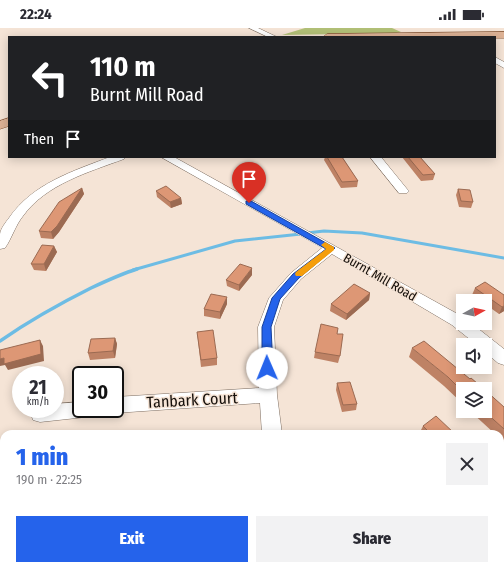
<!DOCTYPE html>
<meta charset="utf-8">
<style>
:root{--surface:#fff;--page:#f2f2f3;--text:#2b2b33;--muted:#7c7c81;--accent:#2563eb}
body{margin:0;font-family:"Fira Sans Condensed",sans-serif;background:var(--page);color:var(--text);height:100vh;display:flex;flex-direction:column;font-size:15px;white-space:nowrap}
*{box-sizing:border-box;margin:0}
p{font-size:13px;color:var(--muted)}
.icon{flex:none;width:22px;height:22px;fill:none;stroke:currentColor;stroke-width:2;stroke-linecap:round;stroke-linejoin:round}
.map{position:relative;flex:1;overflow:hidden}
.panel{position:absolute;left:0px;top:402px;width:504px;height:140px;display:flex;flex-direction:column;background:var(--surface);border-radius:12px 12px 0 0;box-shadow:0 2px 10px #0003}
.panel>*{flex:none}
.hud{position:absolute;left:8px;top:8px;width:488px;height:122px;border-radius:0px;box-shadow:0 2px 10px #0003;background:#202124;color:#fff;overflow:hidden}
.needle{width:26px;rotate:82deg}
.fabs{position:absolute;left:456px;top:266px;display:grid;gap:8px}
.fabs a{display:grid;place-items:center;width:36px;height:36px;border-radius:0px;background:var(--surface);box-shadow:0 2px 10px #0003;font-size:20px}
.speed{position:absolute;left:12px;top:338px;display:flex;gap:8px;font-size:20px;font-weight:700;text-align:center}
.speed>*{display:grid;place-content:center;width:52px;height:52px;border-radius:50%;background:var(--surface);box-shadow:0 2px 10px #0003;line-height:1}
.speed small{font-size:10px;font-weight:400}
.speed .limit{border:2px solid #111;border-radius:6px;background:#fff;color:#111}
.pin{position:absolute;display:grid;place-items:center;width:34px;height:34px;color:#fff;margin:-41px -17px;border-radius:50% 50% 50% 0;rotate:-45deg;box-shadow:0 0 4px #0007}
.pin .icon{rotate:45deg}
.me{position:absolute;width:44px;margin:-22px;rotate:359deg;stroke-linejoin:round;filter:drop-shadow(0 0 3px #0008)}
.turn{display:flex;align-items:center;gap:14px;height:84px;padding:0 16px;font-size:18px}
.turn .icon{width:52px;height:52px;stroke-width:2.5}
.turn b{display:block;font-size:28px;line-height:34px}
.then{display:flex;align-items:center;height:38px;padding:0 16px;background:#0003;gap:8px;font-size:15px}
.round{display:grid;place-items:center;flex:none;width:42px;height:42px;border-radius:0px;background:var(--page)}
.overview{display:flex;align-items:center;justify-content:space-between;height:68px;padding:0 16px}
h1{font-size:24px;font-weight:800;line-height:30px;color:var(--accent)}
.cta{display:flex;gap:8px;margin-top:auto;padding:8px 16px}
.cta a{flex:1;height:46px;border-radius:0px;background:var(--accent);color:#fff;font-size:16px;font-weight:800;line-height:46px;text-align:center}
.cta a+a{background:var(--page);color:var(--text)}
.status{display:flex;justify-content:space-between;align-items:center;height:28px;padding:0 20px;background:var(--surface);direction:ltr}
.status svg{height:11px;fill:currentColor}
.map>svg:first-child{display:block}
.forest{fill:#b2c077}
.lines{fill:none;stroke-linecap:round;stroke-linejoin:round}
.stream-far1{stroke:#6dbce4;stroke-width:3}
.stream{stroke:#6dbce4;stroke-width:3.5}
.minor-casing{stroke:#7f7064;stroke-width:1}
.major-casing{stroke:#885837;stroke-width:1}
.minor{fill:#fff;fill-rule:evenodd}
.major{fill:#ddb295;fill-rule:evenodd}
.wall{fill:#be8265}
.shaded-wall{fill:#9b6a52}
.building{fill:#dd9775;stroke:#9b6a52}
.route{fill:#2563eb;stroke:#184099}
.slow{fill:#f59e0b}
.labels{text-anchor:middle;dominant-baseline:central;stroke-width:3;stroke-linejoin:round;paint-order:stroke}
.street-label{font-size:13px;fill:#16100b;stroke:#f5e4d6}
.near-street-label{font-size:16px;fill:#16100b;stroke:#f5e4d6}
</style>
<div class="status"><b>22:24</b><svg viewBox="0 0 49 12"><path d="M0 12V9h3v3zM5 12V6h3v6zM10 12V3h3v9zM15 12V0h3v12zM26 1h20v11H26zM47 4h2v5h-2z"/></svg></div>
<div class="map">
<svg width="504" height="542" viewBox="0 0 504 542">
<rect width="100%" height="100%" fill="#f5e4d6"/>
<path class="forest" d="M305,0H392L401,4L396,5L282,7Z"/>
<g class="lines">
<path class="stream-far1" d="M307,205L324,203L362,205L504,230
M133,242L235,213L301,206"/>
<path class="stream" d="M0,313C29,293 59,276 91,260C106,253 121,246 137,241"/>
<defs>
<path id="minor" d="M249,0H258L277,9H268Z
M495,29L504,34V40L495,35Z
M110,129H125L124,131C89,144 46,156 23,188C15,198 12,210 5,220L0,221C0,216 0,210 0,206C1,200 6,194 9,190C32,156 73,143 110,129Z
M161,129H174L463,289V295H471L504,321V337L498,335L485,324V317H477L452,297L332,226L301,251L283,272L274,299L277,367L282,406H262L260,375L115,385L109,382L108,381H115V369L259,360L258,299L269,270L291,245L322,220Z
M370,129H381L407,161L409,163L407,165H399Z
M81,374V381H95L93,387L86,389L40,394L33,392L31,386L33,381H55V376Z"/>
<path id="major" d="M504,4V10L323,9L327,6Z
M9,90V98L0,101V93Z"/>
</defs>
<use href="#minor" class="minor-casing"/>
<use href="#major" class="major-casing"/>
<use href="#minor" class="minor"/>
<use href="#major" class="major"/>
</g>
<path class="wall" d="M325,129H342L358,153L357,159L341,160L324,132Z
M402,129H420L435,146L433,152L421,153Z
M82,160L84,166L59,204L53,211L41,210L39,203Z
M458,161L473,174L471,180L459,179L456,167Z
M156,163L181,170L182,176L171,180L157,169Z
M54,218L57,224L46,243L34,242L31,236Z
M252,247L239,263L227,258L226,252Z
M475,260L504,267V283L499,286L485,276V273H481L472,267Z
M370,265L369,272L346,292L330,283L331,276Z
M227,276L220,291L204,288V281Z
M197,304L217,330V337L201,339Z
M337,306L340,328L338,335L314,330L315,324Z
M115,310L117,316L115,330L90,332L88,325Z
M412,320L463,361V376L444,358L409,329Z
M337,355L357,376L356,382L342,384L336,362Z
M504,379V415L500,411V406H495L470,383H485Z
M423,398L455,406H422L420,404Z"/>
<path class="shaded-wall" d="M82,160L84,166L59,204L53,211L51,204Z
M181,170L182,176L171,180L170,174Z
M54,218L57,224L46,243L44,236Z
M252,240V247L239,263V257Z
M370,265L369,272L346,292L347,286Z
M227,269V276L220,291V284Z
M504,278V283L499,286L502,279Z
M115,310L117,316L115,330L113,323Z
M40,312L43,318L44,333L8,342L5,337L0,338V331L4,330Z"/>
<path class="building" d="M327,129H342L358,153L342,154Z
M408,129H420L435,146L423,147Z
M166,158L181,170L170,174L156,163Z
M82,160L57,198L51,204L39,203L59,174Z
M458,161L470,162L473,174L461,173Z
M42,217L54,218L44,236H31Z
M240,236L252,240L239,257L226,252Z
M485,254L504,267V278L502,279L475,260Z
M354,256L370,265L347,286L331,276Z
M211,266L227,269L220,284L204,281Z
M321,296L338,300L337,306H343L340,328L315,324Z
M213,302L217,330L201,332L197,304Z
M115,310L113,323L88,325L91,311Z
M40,312L41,326L4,336V330L0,331V322Z
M424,313L470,351L471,350L484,361H463V364L448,349L412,320Z
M350,354L357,376L343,377L337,355Z
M485,362L504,379V401L484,383H485Z
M436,388L455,406H431L423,398Z"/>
<path class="route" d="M246,173H251L335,220L299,250L280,271L271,299L273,340L271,343L267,344L264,343L262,340V299L272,270L293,246L326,221L246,176Z"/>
<path class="slow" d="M325,214L334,219V222L302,248H296L295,246L296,244L326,221L321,217Z"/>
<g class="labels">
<g class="street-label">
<text transform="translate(380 249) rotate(30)">Burnt Mill Road</text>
</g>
<g class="near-street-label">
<text transform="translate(192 372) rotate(-3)">Tanbark Court</text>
</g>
</g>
</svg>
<div class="fabs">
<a><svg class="needle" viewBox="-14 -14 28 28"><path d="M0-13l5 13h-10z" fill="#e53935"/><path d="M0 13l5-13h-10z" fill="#7c7c81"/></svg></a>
<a><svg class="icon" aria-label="sound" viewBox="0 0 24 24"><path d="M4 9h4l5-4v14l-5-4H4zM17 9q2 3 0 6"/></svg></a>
<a><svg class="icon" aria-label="layers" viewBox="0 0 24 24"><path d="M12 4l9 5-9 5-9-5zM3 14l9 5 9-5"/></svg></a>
</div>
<div class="speed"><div>21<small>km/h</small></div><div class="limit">30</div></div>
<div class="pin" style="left:249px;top:175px;background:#d93025"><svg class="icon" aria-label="arrive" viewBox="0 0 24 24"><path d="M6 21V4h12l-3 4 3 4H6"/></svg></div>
<svg class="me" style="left:267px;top:340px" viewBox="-20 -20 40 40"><circle r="19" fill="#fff"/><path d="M0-13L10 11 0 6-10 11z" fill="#2563eb"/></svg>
<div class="hud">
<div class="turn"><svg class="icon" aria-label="left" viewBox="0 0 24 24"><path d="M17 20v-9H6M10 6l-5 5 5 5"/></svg><div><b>110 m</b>Burnt Mill Road</div></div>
<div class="then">Then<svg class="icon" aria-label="arrive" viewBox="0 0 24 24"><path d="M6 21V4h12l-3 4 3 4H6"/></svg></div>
</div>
<section class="panel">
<div class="overview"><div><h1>1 min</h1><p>190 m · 22:25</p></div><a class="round"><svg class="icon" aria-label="close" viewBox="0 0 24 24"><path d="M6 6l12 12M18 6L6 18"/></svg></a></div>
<div class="cta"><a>Exit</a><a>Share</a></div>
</section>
</div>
